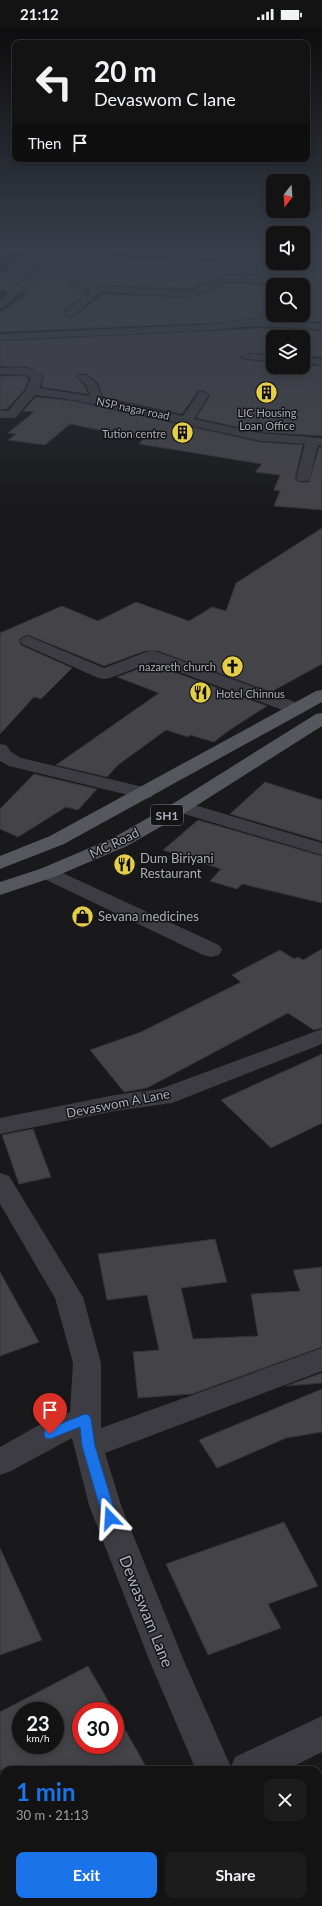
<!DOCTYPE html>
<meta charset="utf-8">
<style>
:root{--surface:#131314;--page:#1c1c1d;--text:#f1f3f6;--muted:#9d9ea0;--line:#323234;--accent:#1a73e8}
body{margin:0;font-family:Lato,sans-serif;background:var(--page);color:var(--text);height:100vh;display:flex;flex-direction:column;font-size:15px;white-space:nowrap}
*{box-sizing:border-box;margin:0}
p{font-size:13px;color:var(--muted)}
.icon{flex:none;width:22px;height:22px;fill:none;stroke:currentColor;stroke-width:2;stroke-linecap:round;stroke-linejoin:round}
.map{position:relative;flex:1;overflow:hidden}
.drawer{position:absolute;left:0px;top:1738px;width:322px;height:140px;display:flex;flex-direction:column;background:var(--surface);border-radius:12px 12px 0 0;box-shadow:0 2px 10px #0003,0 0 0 1px var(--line)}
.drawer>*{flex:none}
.banner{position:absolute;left:12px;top:12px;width:298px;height:122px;border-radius:8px;box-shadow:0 2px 10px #0003,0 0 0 1px var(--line);background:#131314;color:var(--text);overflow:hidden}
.needle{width:26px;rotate:197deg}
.buttons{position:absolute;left:266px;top:146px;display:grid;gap:8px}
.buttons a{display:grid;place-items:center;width:44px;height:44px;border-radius:8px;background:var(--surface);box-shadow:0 2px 10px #0003,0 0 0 1px var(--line);font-size:20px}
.speed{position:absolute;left:12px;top:1674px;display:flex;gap:8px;font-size:20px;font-weight:700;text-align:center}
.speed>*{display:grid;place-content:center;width:52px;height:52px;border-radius:50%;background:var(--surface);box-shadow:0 2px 10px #0003,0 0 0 1px var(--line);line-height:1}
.speed small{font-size:10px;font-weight:400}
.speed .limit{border:6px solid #d22;background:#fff;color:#111}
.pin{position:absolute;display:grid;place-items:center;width:34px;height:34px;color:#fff;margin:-41px -17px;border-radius:50% 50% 50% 0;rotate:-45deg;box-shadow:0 0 4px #0007}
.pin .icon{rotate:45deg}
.me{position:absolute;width:44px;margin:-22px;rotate:340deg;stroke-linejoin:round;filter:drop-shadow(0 0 3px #0008)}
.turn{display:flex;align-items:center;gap:14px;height:84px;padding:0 16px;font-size:18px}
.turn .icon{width:52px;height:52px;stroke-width:2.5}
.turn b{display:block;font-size:28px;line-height:34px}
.then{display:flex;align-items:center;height:38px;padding:0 16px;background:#0003;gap:8px;font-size:15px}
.round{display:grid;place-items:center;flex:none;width:42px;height:42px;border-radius:8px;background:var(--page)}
.summary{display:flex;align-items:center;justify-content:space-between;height:68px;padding:0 16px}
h1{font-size:24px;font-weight:700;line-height:30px;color:var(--accent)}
.primary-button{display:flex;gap:8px;margin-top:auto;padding:8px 16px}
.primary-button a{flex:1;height:46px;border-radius:8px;background:var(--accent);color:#fff;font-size:16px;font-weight:700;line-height:46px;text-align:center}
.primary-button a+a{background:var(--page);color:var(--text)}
.status{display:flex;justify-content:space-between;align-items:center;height:28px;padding:0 20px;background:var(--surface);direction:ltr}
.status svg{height:11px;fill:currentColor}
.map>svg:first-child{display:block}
.building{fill:#444348;stroke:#343337;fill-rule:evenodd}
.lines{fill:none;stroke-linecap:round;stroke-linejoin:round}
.minor{fill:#3c3c42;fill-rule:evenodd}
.major{fill:#56575e;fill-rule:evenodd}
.route{fill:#1a73e8;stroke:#114b97}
.labels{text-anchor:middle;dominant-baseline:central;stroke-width:3;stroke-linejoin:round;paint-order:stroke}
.far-street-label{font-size:11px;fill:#acaeb9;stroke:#141416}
.far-poi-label{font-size:11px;fill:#acaeb9;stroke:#141416;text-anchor:end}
.shield{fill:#141416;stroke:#7e8088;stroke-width:1}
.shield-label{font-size:12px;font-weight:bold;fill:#acaeb9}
.street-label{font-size:13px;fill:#acaeb9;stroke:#141416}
.poi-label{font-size:13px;fill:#acaeb9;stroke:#141416;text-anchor:start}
.near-street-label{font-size:16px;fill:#acaeb9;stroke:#141416}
</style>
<div class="status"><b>21:12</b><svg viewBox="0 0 49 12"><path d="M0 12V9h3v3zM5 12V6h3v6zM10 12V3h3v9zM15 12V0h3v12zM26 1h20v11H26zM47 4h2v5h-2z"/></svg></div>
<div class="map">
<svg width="322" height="1878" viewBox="0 0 322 1878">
<rect width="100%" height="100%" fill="#19191b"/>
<path class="building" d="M124,220H273V235H303V220H316L311,227H322V294L275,291L279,287H303V257H299L298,254L269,243V237L264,232L250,228Z
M81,226L250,236L256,238V245L258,247L226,246L190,261L99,257L73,252L68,253V259L88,263L64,283L63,286L68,290L74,289L102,266L191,270L228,255L273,257V282L256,290L215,295L0,304V284L29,265L22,264L63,227Z
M25,227H47L8,263L0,262V247Z
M268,300L322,303V329L303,328V309H273V326L248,325L240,329L244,332L273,334V339H303V337L322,338V408L260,404L196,390L210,368L204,362L198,363L182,386L103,369L98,355L87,346H79L76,349L85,358L88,366L41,359L44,349L29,339L0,338V313Z
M0,348H25L29,351L25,361L7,381H0Z
M36,369L74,373L260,414L303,417L295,450L298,454H309L319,419H322V482L274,478L280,463L274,462L280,447L255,444L262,436L139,416L143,411L70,396L45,417L8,412L16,406L8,405L34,384L23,383Z
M322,500V636L271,664L158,623H145L104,638L28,607L22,609L19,612L21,617L72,640L41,671L34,669L0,706V605L62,578L98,593L136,574L189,593L212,579L226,583L236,555Z
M152,636L267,678L228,703L214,714L190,707L188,709L166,702L118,737L107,749L56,737L159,665L117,649Z
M34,746L97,761L78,782L66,779L18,809L0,801V781Z
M265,754L322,772V813L230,786Z
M198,792L322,828V875L242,856L237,861L210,853L221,841L163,822Z
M322,921V1000L314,1002L288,985L147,1060L124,1064L90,1022L141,1004L241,954L232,947L280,922L294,931L298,929L303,932Z
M322,1026V1095L271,1120L221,1072Z
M33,1101L51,1149L19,1156L2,1107Z
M215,1211L227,1254L181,1260L193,1311L258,1308L251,1266L300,1263L293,1242L322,1239V1319L192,1366L138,1370L133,1324L159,1322L147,1267L107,1272L98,1226Z
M0,1244L39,1314L0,1328Z
M322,1345V1355L286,1358Z
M322,1361V1404L286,1410L217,1440L199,1412Z
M284,1494L318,1558L268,1576L281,1600L208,1627L166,1536Z
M0,1520L42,1612L0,1627Z
M88,1638L114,1683H81V1717H115V1684L148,1742H0V1684ZM21,1683H55V1717H21Z"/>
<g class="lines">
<path class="minor" d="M0,220H104L250,229L264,233L268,238L267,244L297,255L298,257L228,253L191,269L101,264L73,288L69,289L64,286L65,284L91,262L69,258L68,256L69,254L73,253L99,258L190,263L227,247L263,249L257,245L258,237L250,235L81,224L62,226L4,279L0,280V272L51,226L0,225Z
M273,283V287H278L270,292L322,296V302C286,299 251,296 215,302L0,312V306L215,296L237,292L256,291Z
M248,326L273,327V333L244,331L242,329L244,327Z
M303,329L322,331V337L303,335Z
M0,340C15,339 33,337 43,350L39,360L90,368L86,357L77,349L79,347H87L97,356L102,370L183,388L199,364L203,363L209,367L194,391L260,405L322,410V418L318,417L310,450L308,453H298L296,450L305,416L260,413L74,372L35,367L15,390H0V382L8,383L26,362L31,350L25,347L0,346Z
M28,608L104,640L146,624L152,623L158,624L303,677L306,681L303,685L297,686L291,685L152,634L110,650L104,651L98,650L22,616L20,613L22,610Z
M0,716L6,717L11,724L21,730L152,761L154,765L152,769L145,771L9,738L0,733Z
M181,773L322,815V827L174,783L171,779L174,775Z
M47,839L54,841L219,917L222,922L219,927L211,929L203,927L40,849L37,845L40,841Z
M322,1001V1016L172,1075L115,1083L0,1106V1090L115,1067L160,1061Z
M0,1145L9,1148L83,1269L101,1335V1400L322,1320V1343L105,1425L121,1477L184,1633L231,1739L235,1729L322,1688V1724L286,1742H196L150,1634L89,1477L72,1410L11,1443L0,1447V1419L39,1397L70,1384L73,1335L55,1270L0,1176Z
M68,1874H113L112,1878H67Z
M245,1874H284L285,1878H246Z"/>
<path class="major" d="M322,662V674L64,816L0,841V828L50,808L316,663Z
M322,685V698L188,783L127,818L54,849L0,867V854L40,841L113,810L174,775L316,686Z"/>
</g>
<linearGradient id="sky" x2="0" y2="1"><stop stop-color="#0e0e0f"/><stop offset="0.46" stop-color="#383e4a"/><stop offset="1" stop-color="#383e4a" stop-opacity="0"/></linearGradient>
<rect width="322" height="483" fill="url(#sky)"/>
<path class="route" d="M85,1386L89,1387L91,1391L95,1418L117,1490L115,1494L110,1496L105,1494L103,1490L82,1418L80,1399L50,1411L45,1410L44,1406L45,1402Z"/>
<defs>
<symbol id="building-disc" viewBox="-11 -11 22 22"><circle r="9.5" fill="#e4ce48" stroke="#141416"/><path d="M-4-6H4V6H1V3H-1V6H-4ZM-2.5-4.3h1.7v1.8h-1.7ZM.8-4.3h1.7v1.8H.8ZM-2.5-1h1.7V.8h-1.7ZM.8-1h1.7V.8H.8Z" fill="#111"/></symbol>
<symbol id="church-disc" viewBox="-11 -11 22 22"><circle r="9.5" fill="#e4ce48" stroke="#141416"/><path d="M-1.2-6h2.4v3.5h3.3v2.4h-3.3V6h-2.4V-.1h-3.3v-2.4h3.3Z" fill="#111"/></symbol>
<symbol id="restaurant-disc" viewBox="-11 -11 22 22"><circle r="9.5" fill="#e4ce48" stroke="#141416"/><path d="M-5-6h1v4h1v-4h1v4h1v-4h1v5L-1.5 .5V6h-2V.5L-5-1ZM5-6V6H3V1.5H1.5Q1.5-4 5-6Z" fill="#111"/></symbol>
<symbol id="shop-disc" viewBox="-11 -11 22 22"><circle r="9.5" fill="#e4ce48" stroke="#141416"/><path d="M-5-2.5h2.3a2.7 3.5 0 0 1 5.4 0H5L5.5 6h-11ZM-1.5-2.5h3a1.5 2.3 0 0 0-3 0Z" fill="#111"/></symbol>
</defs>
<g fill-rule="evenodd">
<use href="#building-disc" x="254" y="352" width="25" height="25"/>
<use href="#building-disc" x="170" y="392" width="25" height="25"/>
<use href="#church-disc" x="220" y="626" width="25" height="25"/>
<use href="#restaurant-disc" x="188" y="652" width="25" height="25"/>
<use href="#restaurant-disc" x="112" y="824" width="25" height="25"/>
<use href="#shop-disc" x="70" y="876" width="25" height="25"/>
</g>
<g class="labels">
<g class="far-street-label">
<text transform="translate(133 380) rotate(12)">NSP nagar road</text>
</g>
<g class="far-poi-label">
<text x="267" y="384" text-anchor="middle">LIC Housing<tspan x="267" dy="13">Loan Office</tspan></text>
<text x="166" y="405">Tution centre</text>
<text x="216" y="638">nazareth church</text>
<text x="216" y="665" text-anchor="start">Hotel Chinnus</text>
</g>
<rect class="shield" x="151" y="777" width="32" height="20" rx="3"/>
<g class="shield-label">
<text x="167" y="787">SH1</text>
</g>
<g class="street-label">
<text transform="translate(114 815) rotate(-26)">MC Road</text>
<text transform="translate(118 1075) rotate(-11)">Devaswom A Lane</text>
</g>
<g class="poi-label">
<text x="140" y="830">Dum Biriyani<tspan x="140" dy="15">Restaurant</tspan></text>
<text x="98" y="888">Sevana medicines</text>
</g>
<g class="near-street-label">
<text transform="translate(147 1583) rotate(68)">Dewaswam Lane</text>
</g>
</g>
</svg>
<div class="buttons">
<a><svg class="needle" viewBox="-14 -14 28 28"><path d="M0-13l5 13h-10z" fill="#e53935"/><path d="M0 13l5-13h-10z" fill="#9d9ea0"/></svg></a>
<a><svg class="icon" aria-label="sound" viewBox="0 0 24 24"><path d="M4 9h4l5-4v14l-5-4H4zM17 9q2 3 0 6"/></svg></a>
<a><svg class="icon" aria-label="search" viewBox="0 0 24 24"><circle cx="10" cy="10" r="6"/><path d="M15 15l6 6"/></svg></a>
<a><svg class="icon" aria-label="layers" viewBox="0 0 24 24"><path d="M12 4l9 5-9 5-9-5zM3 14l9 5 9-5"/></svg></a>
</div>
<div class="speed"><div>23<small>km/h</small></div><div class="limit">30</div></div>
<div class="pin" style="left:50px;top:1406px;background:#d93025"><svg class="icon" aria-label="arrive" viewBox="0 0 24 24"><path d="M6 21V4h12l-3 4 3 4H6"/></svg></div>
<svg class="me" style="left:110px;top:1490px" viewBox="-20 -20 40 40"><path d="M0-17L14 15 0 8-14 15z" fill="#1a73e8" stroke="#fff" stroke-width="4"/></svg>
<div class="banner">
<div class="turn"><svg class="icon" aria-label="left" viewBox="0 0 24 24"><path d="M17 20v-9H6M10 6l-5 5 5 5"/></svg><div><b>20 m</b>Devaswom C lane</div></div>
<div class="then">Then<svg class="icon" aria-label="arrive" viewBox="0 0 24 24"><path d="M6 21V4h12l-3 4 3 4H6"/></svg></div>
</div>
<section class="drawer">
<div class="summary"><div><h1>1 min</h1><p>30 m · 21:13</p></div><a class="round"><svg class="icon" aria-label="close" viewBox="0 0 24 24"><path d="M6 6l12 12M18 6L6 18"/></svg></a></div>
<div class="primary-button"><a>Exit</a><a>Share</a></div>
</section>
</div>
